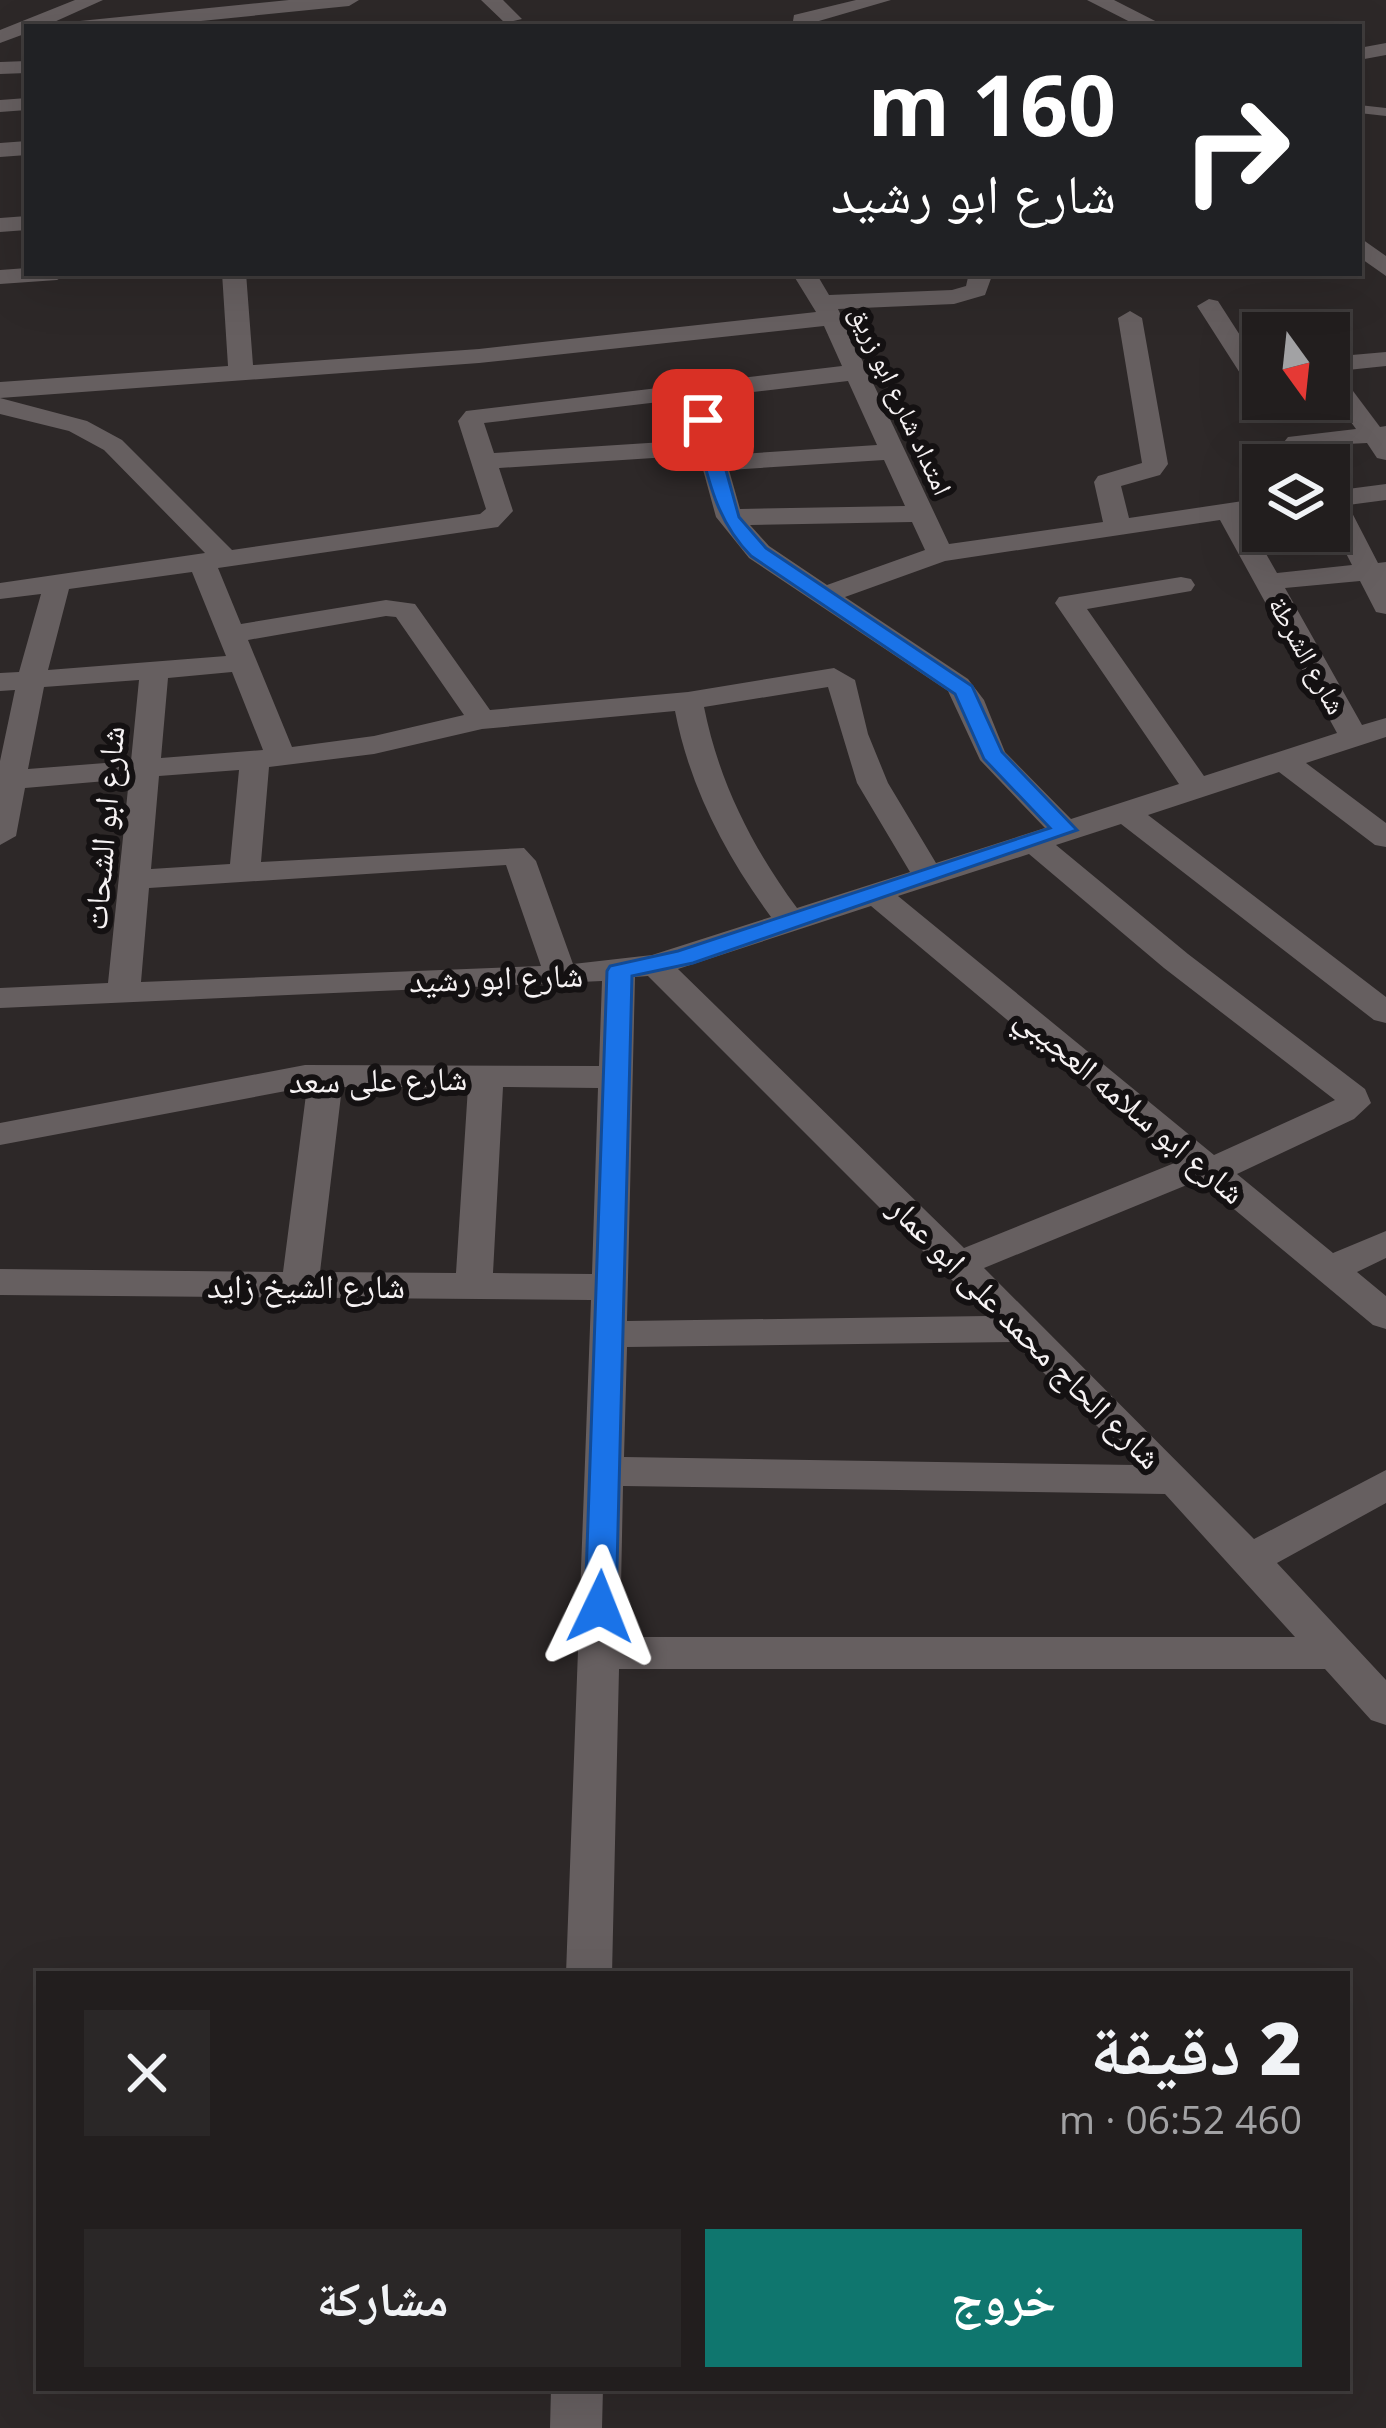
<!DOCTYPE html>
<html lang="ar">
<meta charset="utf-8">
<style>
:root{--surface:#221e1e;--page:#2a2727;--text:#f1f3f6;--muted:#a2a2a4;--line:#3f3c3c;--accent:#0f766e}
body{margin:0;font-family:"Open Sans","Noto Naskh Arabic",sans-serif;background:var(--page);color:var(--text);direction:rtl;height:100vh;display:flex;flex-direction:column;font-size:45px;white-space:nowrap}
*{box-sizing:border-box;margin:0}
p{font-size:39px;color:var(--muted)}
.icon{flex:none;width:66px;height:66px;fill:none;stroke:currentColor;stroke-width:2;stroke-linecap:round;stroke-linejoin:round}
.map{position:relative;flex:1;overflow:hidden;direction:ltr}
.drawer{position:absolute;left:36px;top:1971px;width:1314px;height:420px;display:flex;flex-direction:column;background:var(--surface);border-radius:0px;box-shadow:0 12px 48px #0002,0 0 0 3px var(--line);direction:rtl}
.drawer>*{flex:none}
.hud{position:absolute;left:24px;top:24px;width:1338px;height:252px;border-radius:0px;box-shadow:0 12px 48px #0002,0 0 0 3px var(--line);direction:rtl;background:#202124;color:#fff;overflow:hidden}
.needle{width:78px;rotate:165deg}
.tools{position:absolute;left:1242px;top:312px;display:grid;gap:24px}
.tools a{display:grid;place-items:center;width:108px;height:108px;border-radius:0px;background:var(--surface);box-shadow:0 12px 48px #0002,0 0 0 3px var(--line);font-size:60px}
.pin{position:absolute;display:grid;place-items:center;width:102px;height:102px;color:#fff;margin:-51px;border-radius:24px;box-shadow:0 6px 18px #0006}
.me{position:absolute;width:132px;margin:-66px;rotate:2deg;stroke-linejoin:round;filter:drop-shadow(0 0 9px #0008)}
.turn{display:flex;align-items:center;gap:42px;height:252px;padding:0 48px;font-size:54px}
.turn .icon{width:156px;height:156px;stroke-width:2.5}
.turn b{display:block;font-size:84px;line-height:102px}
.round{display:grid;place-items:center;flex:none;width:126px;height:126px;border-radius:0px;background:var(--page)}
.overview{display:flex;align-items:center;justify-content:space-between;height:204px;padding:0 48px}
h1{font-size:72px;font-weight:800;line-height:90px}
.action{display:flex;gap:24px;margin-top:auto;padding:24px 48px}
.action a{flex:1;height:138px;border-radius:0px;background:var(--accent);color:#fff;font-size:48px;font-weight:800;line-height:138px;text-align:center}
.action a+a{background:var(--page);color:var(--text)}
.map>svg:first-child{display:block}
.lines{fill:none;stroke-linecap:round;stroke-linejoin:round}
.lane{fill:#665f60;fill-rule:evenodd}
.street{fill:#665f60;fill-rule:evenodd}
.route{fill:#1a73e8;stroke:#114b97;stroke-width:3}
.labels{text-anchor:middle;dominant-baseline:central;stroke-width:12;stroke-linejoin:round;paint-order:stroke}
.far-street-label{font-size:27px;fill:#f6f2f3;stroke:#141112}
.street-label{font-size:33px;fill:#f6f2f3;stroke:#141112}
</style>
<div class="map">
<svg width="1386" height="2428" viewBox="0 0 1386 2428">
<rect width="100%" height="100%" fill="#2d2828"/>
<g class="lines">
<path class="lane" d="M1359,105L1386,108V116L1359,113Z"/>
<path class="street" d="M75,0H103L43,27H27V33L0,43V30Z
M289,0H359L349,6L141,27H70L80,21Z
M481,0H503L522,19L505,23Z
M856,0H891L812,23V27H792L794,15Z
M1087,0H1114L1167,27H1140Z
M1386,43V55L1359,60V48Z
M27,61V73L0,74V62Z
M27,98V110L0,112V100Z
M27,141V155L0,157V143Z
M27,216V230L0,232V218Z
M1359,237L1386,256V276L1359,257Z
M27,268V273H69L57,280L0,284V270Z
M222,273H246L253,365L479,349L816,312L792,273H816L829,295L952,290L966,286L969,273H993L985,295L954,304L838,309L949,544L1103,522L1094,482L1098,476L1142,463L1118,318L1130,311L1142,318L1168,464L1160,475L1121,486L1129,518L1263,498V514L1245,517L1277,573L1352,565L1329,520V485L1340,490L1386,484V500L1348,505L1378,563L1386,562V614L1376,612L1360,581L1285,588L1362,725L1386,718V737L1306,763L1386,823V847L1375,845L1279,772L1148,815L1386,997V1023L1374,1020L1121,824L1056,845L1188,954L1365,1089L1371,1103L1354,1119L1237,1174L1333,1253L1386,1231V1258L1357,1272L1386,1296V1329L1373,1325L1199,1180L984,1268L1254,1539L1386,1470V1503L1277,1563L1386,1680V1725L1371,1720L1325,1669H619L612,1974H566L591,1300L0,1295V1269L283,1272L307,1087L0,1145V1123L305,1065L599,1066L602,981L0,1008V988L108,983L129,779L25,788L16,836L0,845V761L15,690L0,691V673L19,672L41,594L0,599V583L205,553L104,450L69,431L0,414V398L87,421L122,440L232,550L480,514L486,509L458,421L466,411L842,366L824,326L479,363L0,398V382L228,366ZM848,381L877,445L725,455L709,397ZM684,399L695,440L494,453L484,423ZM699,455L716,517L749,558L948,691L980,760L1045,828L936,863L888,783L868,734L855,680L834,668L688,692L490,710L415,604L386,600L241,624L218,568L498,527L513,511L499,468ZM884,460L905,506L740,509L729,470ZM1220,520L1337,733L1204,776L1087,609L1191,591L1195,585L1191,579L1181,577L1059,597L1055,603L1179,784L1071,819L1005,752L984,700L968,679L845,597L945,561ZM912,522L925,550L827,585L769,546L750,525ZM192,572L226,656L48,670L69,589ZM386,616L396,617L464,715L374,736L292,747L248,640ZM232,672L263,750L161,758L168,678ZM139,680L131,761L28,769L44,687ZM828,687L857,783L910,872L797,908C752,847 719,782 704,707ZM675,711C690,788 725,854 771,917L652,955L573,964L536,861L524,848L261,862L269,767L374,754L482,729ZM239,770L230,864L151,869L159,776ZM1029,854L1164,968L1335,1100L1214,1155L898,896ZM506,865L541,966L141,982L149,888ZM871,906L1177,1162L964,1248L678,969ZM648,976L988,1316L627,1321L635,977ZM342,1087H468L456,1273L320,1272ZM503,1087L598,1088L592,1274L493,1273ZM1013,1342L1136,1465L624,1457L627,1347ZM623,1486L1165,1494L1295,1637H620Z
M1209,299L1218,301L1263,371V398L1254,395L1197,306Z
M1386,352V366L1338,371L1380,427L1386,426V460L1377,458L1367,443L1288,447L1284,442L1288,437L1356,429L1329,392V357Z
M551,2388H603L602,2428H550Z"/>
</g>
<path class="route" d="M703,414L712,420L739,517L766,548L972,686L1002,752L1077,830L693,963L632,976L616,1607L611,1616H589L585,1607L607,971L610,966L678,951L1050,828L984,759L955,694L751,556C713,518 707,471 693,420Z"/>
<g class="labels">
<g class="far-street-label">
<text transform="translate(902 400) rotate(65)">امتداد شارع ابو زريق</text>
<text transform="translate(1308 655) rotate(61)">شارع الشرطة</text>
</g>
<g class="street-label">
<text transform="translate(103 828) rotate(-85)">شارع ابو الشحات</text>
<text transform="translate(496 977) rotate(-2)">شارع ابو رشيد</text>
<text transform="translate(378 1079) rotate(-1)">شارع على سعد</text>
<text transform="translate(1131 1104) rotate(40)">شارع ابو سلامه العجيبي</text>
<text x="306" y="1285">شارع الشيخ زايد</text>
<text transform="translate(1026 1332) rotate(45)">شارع الحاج محمد على ابو عمار</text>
</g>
</g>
</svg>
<div class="tools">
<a><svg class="needle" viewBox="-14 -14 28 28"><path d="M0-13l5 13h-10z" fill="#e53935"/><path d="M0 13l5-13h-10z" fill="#a2a2a4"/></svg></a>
<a><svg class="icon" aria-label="layers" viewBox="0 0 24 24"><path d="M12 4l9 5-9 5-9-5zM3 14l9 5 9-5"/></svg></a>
</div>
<div class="pin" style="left:703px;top:420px;background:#d93025"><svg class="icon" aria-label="arrive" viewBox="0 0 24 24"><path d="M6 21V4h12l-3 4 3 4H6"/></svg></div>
<svg class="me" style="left:600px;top:1607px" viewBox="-20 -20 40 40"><path d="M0-17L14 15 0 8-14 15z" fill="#1a73e8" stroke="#fff" stroke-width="4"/></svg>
<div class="hud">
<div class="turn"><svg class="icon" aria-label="right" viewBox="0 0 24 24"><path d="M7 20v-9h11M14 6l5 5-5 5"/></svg><div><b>160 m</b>شارع ابو رشيد</div></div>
</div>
<section class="drawer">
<div class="overview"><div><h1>2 دقيقة</h1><p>460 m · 06:52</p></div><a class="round"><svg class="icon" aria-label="close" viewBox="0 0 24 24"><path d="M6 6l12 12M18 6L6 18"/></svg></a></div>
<div class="action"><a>خروج</a><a>مشاركة</a></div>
</section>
</div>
